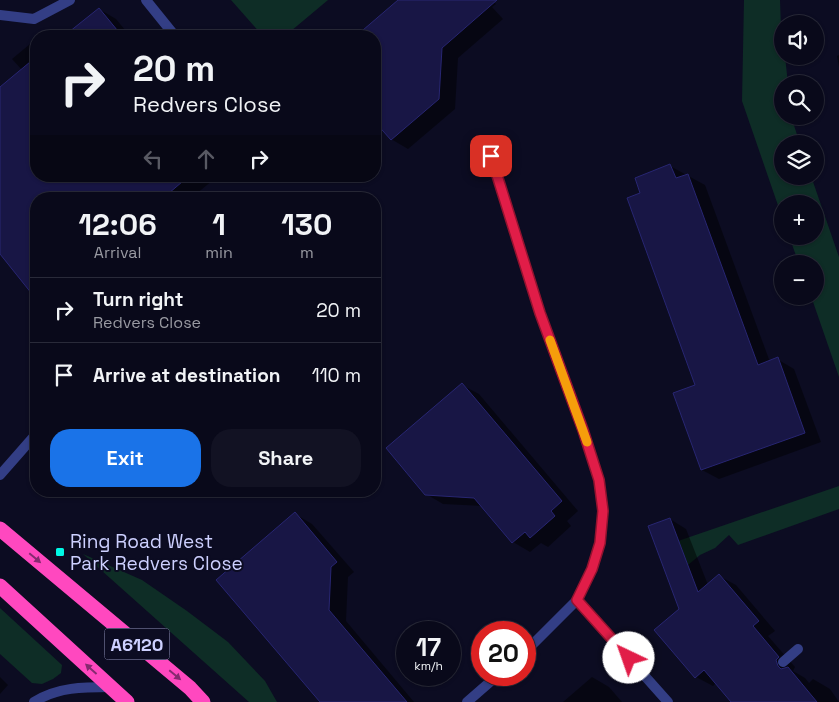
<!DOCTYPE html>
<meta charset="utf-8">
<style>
:root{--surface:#09091a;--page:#121223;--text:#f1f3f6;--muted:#999aa2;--line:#292a39;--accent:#1a73e8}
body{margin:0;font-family:"Space Grotesk",sans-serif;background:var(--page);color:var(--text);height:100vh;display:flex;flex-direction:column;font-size:19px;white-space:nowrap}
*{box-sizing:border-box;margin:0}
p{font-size:16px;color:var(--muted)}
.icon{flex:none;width:28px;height:28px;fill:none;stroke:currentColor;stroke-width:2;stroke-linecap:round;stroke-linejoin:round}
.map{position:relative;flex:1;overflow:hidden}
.side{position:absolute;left:30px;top:192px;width:351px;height:305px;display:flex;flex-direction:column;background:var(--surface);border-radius:20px;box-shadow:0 1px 4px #0004,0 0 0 1px var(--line)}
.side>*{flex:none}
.banner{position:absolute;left:30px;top:30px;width:351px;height:152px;border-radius:20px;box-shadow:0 1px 4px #0004,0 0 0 1px var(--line);background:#09091a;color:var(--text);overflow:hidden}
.controls{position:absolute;left:774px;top:15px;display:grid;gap:10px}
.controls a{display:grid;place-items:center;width:50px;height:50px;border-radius:50%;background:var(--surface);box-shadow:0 1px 4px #0004,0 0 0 1px var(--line);font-size:25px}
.speed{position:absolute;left:396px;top:621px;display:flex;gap:10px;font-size:25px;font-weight:700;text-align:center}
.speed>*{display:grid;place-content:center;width:65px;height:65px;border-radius:50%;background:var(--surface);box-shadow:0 1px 4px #0004,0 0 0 1px var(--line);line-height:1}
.speed small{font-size:12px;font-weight:400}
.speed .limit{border:8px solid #d22;background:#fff;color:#111}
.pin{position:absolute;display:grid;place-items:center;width:42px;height:42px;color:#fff;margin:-21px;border-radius:10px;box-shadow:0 2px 8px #0006}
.me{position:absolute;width:55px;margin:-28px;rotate:318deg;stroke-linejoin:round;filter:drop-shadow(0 0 4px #0008)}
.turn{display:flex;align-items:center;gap:18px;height:105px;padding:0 20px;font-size:22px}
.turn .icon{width:65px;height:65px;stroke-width:2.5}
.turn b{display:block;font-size:35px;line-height:42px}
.lanes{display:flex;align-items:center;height:48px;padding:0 20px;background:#0003;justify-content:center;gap:25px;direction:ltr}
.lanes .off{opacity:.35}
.eta{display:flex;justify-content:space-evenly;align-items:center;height:85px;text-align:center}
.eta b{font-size:30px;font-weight:600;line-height:35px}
.primary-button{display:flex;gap:10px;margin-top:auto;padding:10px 20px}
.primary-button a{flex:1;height:58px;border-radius:20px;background:var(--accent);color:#fff;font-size:20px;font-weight:600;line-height:58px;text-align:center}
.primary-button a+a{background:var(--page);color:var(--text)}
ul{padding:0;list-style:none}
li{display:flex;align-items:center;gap:15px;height:65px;padding:0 20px;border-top:1px solid var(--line)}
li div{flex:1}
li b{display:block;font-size:19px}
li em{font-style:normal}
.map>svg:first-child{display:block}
.green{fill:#0e2d26}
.shadow{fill:#0007}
.building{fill:#181645;stroke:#282672}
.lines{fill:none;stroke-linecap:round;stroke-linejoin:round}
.lane{stroke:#333e85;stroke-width:10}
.street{stroke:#333e85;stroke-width:10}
.highway{stroke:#ff48bf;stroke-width:15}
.oneway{fill:#862a70}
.route-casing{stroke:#92132f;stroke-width:12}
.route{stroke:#e11d48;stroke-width:9}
.slow{stroke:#f59e0b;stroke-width:9}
.poi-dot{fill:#00f8e6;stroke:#0c0c22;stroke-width:2}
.labels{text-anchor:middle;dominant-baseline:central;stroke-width:4;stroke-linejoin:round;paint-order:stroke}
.shield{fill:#0c0c22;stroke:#9395bd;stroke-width:1}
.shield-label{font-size:18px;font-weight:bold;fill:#cdd0ff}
.poi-label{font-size:19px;fill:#cdd0ff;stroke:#0c0c22;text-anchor:start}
</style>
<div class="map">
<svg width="839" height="702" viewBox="0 0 839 702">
<rect width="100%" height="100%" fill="#0c0c22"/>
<path class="green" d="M231,0H328L285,36H263Z
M744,0H780L782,56H785L788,84H782V116H791L800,144H782V176H811L839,257V377L811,296H815V264H799L789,236H815V204H782V217L742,101Z
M839,486V509L738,545L729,535L715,548L700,555L688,565L678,541Z
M83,554L142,580L187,611L228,642L265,681L277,702H249Z
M0,608L62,665L61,673L53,679L42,684L32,683L0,654Z"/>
<path class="shadow" d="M400,0H492L496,4L492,7L503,19L458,58L455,109L408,149L391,139L375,120V36H358Z
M99,9L116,19L130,36H66Z
M36,39V176H218L190,199H36V297L0,252V88L22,70L12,59Z
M839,55V67L837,56Z
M670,166L705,185L770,362L777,359L794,369L821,442L719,479L702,470L675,394L697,386L642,194Z
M248,195L255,199H244Z
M462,385L479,394L578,511L567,521L571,526L548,547L541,543L530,552L513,542L483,506L443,504L426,494Z
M295,514L312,524L354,572L348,577L346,621L414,702H321Z
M670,519L686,529L708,585L719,576L736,585L775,631L768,636L795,667L793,671L805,678L809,683L813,679L830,689L839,702H733L716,683L713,686L696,677L680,609Z
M0,677L8,685L0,694Z
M592,677L609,687L622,702H563Z"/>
<path class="building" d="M398,0H497L442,48L439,99L391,140L375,122V36H356Z
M99,8L122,36H64Z
M36,57V176H189L162,199H36V299L0,254V87Z
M670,164L676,178L688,174L758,365L778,357L805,433L701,470L673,393L695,385L627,198L640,193L635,178Z
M462,383L562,501L551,511L555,516L530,538L525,532L512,543L474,498L425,495L386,448Z
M295,512L337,562L331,567L329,610L407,702H320L216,580Z
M670,518L698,592L719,574L759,621L753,626L779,657L776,660L778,666L781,669L788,667L817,702H731L704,670L695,678L654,630L679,609L648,526Z"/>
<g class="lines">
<path class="lane" d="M146,0L175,36
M0,15L34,19L70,0
M0,475L36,434
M577,600L668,702
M783,662L798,649
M34,702C57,687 84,687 111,687"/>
<path class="street" d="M491,156L540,313L583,430L599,480L603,511L600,543L592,569L577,600L525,652
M467,702L498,675"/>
<path class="highway" d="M0,529L190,688L203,702
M0,586L127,702"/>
</g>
<defs><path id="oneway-solid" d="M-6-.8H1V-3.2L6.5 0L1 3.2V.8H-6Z" transform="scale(1.25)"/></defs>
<g class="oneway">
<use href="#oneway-solid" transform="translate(35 558) rotate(40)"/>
<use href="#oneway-solid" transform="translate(91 669) rotate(-138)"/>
<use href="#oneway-solid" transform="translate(175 675) rotate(40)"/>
</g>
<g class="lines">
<defs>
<path id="route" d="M491,156L540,313L583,430L599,480L603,511L600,543L592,569L577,600L629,658"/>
</defs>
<use href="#route" class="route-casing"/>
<use href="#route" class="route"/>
<path class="slow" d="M550,340L587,442"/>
</g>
<rect class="poi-dot" x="55" y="547" width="10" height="10" rx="2.5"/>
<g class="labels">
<rect class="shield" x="104.5" y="628.5" width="65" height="31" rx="4"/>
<g class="shield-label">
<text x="137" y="644">A6120</text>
</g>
<g class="poi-label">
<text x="70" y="541">Ring Road West<tspan x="70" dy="22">Park Redvers Close</tspan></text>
</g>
</g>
</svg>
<div class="controls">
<a><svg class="icon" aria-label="sound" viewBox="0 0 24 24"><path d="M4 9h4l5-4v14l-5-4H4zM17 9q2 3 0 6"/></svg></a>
<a><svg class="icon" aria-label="search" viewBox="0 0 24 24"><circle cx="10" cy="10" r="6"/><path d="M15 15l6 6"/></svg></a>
<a><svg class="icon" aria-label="layers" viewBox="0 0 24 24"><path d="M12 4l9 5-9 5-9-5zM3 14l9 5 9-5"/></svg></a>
<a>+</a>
<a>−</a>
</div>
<div class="speed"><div>17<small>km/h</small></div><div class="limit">20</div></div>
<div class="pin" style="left:491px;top:156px;background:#d93025"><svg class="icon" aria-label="arrive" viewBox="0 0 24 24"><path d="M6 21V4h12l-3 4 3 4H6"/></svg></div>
<svg class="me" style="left:629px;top:658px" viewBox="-20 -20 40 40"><circle r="19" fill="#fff"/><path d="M0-13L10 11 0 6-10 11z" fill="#e11d48"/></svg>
<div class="banner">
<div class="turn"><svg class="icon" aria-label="right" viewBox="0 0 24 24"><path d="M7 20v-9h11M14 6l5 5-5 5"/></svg><div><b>20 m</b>Redvers Close</div></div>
<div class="lanes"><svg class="icon off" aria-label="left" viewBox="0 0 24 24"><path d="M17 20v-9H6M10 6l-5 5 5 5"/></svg><svg class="icon off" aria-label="ahead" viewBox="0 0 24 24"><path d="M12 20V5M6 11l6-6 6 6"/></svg><svg class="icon" aria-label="right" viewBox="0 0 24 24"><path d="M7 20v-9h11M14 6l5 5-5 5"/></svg></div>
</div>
<section class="side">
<div class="eta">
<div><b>12:06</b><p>Arrival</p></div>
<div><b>1</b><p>min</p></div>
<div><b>130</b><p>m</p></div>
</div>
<ul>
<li><svg class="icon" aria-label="right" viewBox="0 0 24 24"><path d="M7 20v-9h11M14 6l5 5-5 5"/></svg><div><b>Turn right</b><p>Redvers Close</p></div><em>20 m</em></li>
<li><svg class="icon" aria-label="arrive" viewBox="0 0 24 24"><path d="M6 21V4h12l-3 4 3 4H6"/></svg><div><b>Arrive at destination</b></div><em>110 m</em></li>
</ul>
<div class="primary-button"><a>Exit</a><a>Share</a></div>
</section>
</div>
